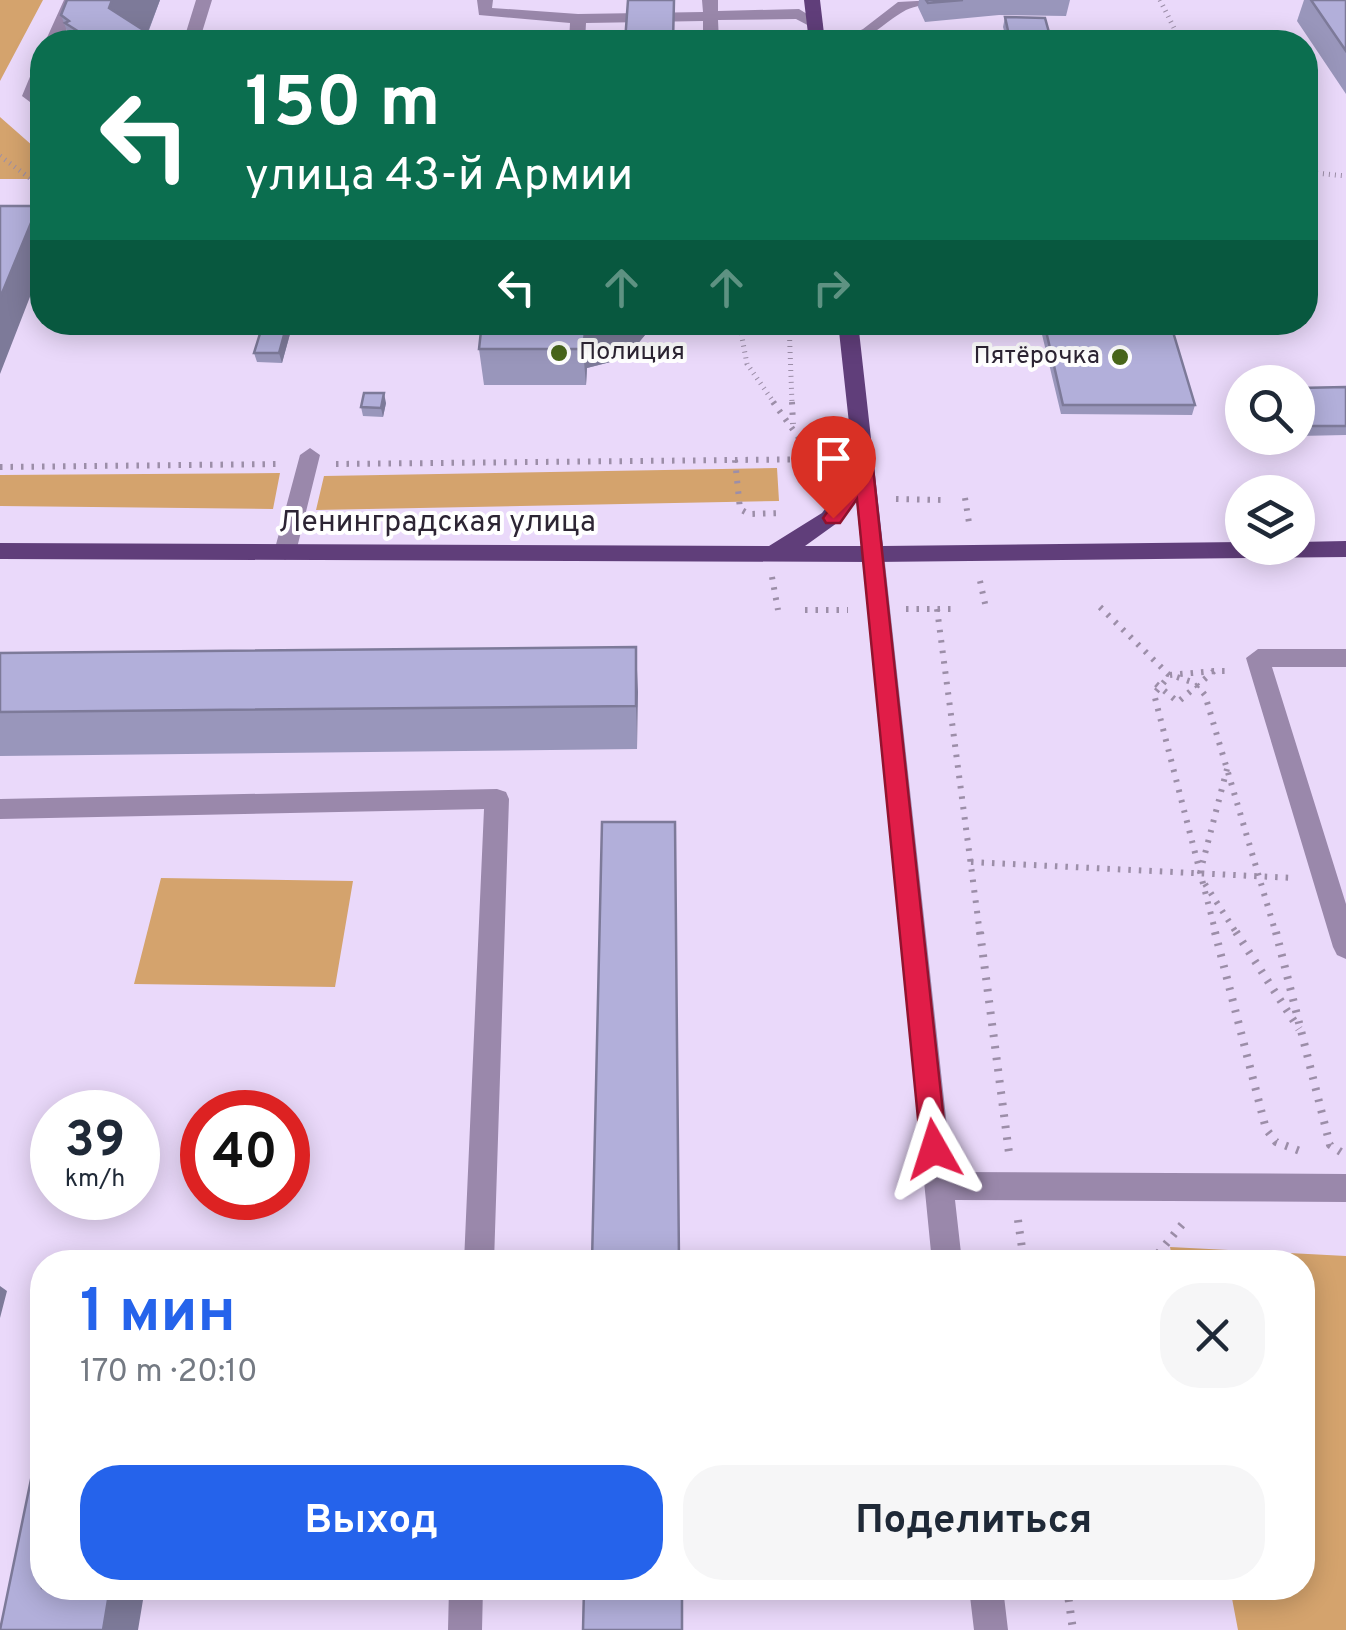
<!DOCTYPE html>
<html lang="ru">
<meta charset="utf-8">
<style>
:root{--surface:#fff;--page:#f6f6f7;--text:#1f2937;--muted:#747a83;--accent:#2563eb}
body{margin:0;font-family:Overpass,sans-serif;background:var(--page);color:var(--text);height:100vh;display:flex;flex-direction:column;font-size:38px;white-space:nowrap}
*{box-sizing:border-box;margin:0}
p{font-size:32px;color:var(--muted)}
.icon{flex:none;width:55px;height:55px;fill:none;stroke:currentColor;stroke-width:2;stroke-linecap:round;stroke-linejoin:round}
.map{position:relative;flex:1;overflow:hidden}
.panel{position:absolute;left:30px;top:1250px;width:1285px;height:350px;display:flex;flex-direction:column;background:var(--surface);border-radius:40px;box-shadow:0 5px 25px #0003}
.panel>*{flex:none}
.guide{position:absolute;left:30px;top:30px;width:1288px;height:305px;border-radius:40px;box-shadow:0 5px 25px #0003;background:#0b6e4f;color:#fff;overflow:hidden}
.tools{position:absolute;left:1225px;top:365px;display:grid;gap:20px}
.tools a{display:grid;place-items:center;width:90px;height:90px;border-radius:50%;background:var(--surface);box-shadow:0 5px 25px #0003;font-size:50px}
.speed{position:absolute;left:30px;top:1090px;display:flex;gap:20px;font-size:50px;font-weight:700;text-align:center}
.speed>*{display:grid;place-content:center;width:130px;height:130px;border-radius:50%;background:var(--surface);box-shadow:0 5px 25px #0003;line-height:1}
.speed small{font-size:25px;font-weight:400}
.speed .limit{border:15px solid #d22;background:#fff;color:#111}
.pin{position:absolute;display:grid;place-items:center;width:85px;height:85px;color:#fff;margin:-102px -42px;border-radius:50% 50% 50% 0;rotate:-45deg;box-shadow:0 0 10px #0007}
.pin .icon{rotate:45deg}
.me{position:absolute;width:110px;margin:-55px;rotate:354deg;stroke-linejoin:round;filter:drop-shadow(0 0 8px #0008)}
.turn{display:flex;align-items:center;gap:35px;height:210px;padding:0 50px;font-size:45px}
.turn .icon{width:130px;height:130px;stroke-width:2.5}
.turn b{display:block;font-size:70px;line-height:85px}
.lanes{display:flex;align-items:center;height:95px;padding:0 50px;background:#0003;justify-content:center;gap:50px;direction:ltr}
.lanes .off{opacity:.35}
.round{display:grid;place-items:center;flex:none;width:105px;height:105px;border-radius:40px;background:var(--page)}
.head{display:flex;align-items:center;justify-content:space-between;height:170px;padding:0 50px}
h1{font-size:60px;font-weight:700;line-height:75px;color:var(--accent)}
.button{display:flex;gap:20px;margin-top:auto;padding:20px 50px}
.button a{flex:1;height:115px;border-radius:40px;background:var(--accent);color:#fff;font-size:40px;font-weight:700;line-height:115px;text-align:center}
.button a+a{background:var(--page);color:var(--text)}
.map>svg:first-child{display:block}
.green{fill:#d4a36d}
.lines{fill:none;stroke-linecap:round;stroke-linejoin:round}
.path-far2{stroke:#9c8ea8;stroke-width:5;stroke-dasharray:1 5;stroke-linecap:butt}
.path-far1{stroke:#9c8ea8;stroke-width:6;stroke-dasharray:2.5 8;stroke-linecap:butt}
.path{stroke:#9c8ea8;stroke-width:8;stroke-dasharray:2.5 9;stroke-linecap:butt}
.minor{fill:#9a88ab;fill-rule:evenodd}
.major{fill:#603e7a;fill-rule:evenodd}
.wall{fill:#9996bb}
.shaded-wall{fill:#7d7a99}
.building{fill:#b2afda;stroke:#7d7a99;stroke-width:2.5}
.route{fill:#e11d48;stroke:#92132f;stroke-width:2.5}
.poi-dot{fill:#49671b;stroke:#fff;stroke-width:4}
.labels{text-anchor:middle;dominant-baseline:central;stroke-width:8;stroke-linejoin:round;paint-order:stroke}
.far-poi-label{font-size:25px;fill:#2d2534;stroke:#fff;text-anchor:start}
.street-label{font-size:30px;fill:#2d2534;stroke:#fff}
</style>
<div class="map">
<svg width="1346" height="1630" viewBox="0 0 1346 1630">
<rect width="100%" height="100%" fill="#ead9fa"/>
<path class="green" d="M0,0H43L0,81Z
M0,117L42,154V179H0Z
M777,468L779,501L316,510L324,476Z
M280,473L273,509L0,506V475Z
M161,878L353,881L335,987L134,984Z
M1170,1247L1346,1256V1630H1238L1230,1588H1302V1262H1173Z"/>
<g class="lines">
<path class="path-far2" d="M1160,0L1181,42
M0,156L42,187
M1305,172L1346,176
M739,322L747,364L775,404
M789,322L792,404"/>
<path class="path-far1" d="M773,402L814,459L813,487
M792,402L793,424
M735,460L740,509L749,514L783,513
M336,464L834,459
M0,467L279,464
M965,498L970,529
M896,499L944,500
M772,577L778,610
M980,581L986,608
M1100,607L1168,674L1195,683L1205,695L1276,934
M906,609H954
M937,609L980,934
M805,610H848
M1214,671L1170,675L1154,694L1216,934
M1156,684L1178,702L1214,671H1231
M971,862L1294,878
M1200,873L1227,769
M1205,884L1237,934"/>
<path class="path" d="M980,932L1009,1153
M1215,932L1266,1129L1276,1142L1300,1151
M1236,932L1299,1029
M1276,932L1330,1145L1344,1154
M1018,1220L1024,1262
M1151,1262L1185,1221
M1067,1588L1073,1630"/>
<path class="minor" d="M64,0H80L61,42H45Z
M196,0H212L199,42H183Z
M477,0H493L492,8L578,14L703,12L702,0H718V11L799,9L823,24L815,29L796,19L718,20L719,42H703V21L586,23L585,42H569L570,23L479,15Z
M936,0C927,6 916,5 906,10C879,25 870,44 836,42L863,29L898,2Z
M42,62L39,95L42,98V111L22,96L34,67Z
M310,448L320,455L296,552L285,560L274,552L300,455Z
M873,546L884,554L952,1172L1346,1174V1202L955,1200L962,1262H932L862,554Z
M1258,649H1346V667H1272L1346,904V959L1337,955L1333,947L1246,658Z
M497,789L506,792L509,799L494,1262H464L484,809L0,819V799Z
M449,1588H483L482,1630H448Z
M969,1588H1003L1008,1630H974Z"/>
<path class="major" d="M804,0H820L825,42H809Z
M838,322H858L883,546L1242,542V548H1298V542L1346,541V557L873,562L0,559V543L769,546L822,513L836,494L853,460ZM856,497L861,546H805L837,523Z"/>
</g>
<path class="wall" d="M160,0L148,33L162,42H71L61,15Z
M919,0H1070L1066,16L999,15L925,22L918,7Z
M1304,0H1346V94L1297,21Z
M1005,17L1050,36L1048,42H1007L1003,27Z
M482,322H663V334L645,335L626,358L587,368L586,385H484L479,349Z
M1039,322H1170L1195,405L1192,415L1061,414Z
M290,334L282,363L257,362L254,353Z
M1346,387V435L1298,436V388Z
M386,403L383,417L363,416L361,407Z
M636,647L637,749L0,756V653Z"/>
<path class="shaded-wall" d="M112,0H160L144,42L109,8Z
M38,206L42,217V266L0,374V298Z
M625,322H645V335L626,358L587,368L586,385L583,349L585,332Z
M287,324L290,334L282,363L279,353Z
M384,393L386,403L383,417L381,408Z
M636,647L638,692L637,749L636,706Z
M0,1286L7,1291L0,1318Z
M110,1588H145L138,1630H103Z"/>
<path class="building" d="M67,0H112L109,8L162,42H95L65,23L69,21L61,15Z
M628,0H674L673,42H625Z
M926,0H963L928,3Z
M1311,0H1346V51Z
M1005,17L1045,18L1050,36L1009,35Z
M0,206H38L0,298Z
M482,322H625L585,332L583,349H479Z
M1044,322H1170L1195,405H1063Z
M263,324H287L279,353H254Z
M1346,387V426H1303L1298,413V388Z
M364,393H384L381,408L361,407Z
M636,647V706L0,712V653Z
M602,822H675L679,1262H592Z
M42,1426V1588H110L103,1630H0Z
M584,1588H682V1630H583Z"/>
<path class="route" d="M862,453L872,459L947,1149L943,1158L934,1161L925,1158L921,1149L857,499L840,523H826L823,518L838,497L853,459Z"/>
<g class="poi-dot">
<circle cx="559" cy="353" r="10"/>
<circle cx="1120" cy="357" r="10"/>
</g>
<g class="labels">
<g class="far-poi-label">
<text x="579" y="353">Полиция</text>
<text x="1100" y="357" text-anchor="end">Пятёрочка</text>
</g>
<g class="street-label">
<text x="437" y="523">Ленинградская улица</text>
</g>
</g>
</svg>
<div class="tools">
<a><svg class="icon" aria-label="search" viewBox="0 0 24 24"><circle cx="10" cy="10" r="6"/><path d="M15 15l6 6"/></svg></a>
<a><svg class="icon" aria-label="layers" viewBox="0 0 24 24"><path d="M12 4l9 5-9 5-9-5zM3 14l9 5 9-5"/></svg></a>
</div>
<div class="speed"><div>39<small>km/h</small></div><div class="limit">40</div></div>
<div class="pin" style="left:833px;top:518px;background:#d93025"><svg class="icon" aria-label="arrive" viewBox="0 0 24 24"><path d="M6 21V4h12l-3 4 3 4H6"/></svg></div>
<svg class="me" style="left:934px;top:1149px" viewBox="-20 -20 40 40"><path d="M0-17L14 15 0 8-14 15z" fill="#e11d48" stroke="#fff" stroke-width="4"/></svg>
<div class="guide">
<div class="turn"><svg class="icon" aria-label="left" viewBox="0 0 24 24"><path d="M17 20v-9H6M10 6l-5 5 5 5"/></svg><div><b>150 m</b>улица 43-й Армии</div></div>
<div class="lanes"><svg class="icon" aria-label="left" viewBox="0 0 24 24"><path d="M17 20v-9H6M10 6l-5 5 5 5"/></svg><svg class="icon off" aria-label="ahead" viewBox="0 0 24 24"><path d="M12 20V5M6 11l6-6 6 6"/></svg><svg class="icon off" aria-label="ahead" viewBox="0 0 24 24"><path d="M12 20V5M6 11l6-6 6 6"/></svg><svg class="icon off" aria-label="right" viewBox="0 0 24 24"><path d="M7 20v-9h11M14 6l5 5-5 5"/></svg></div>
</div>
<section class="panel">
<div class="head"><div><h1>1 мин</h1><p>170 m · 20:10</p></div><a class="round"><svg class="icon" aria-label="close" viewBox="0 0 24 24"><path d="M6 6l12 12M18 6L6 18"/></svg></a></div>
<div class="button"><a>Выход</a><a>Поделиться</a></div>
</section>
</div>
